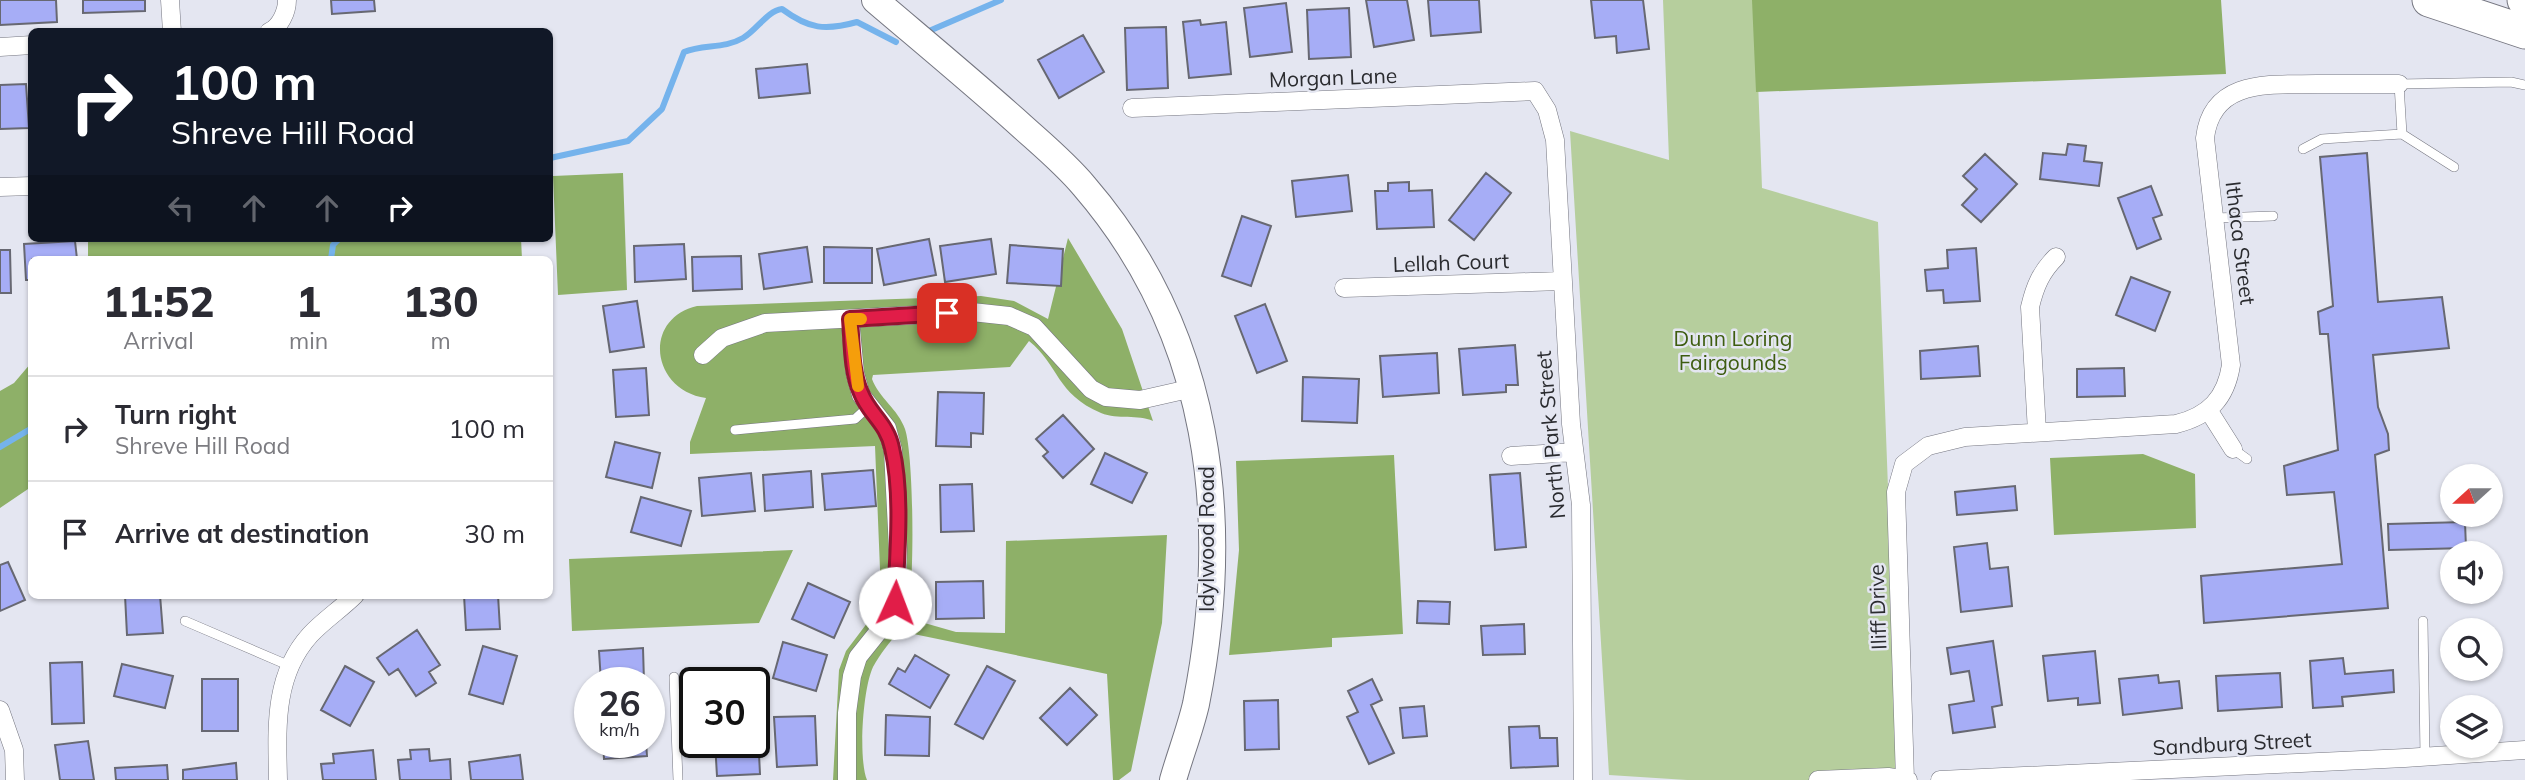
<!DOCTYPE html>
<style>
:root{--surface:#fff;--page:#f7f7f7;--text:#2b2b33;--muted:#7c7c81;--line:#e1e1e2}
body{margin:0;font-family:Mulish,sans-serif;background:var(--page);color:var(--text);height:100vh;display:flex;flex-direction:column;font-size:26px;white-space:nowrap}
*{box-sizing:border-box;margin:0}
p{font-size:23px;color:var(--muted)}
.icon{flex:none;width:38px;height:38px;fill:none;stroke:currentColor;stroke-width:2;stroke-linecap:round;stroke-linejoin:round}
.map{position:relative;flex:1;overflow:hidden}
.panel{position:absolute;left:28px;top:256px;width:525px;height:343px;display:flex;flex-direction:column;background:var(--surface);border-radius:10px;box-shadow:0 2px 5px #0004}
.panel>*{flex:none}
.hud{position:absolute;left:28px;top:28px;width:525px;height:214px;border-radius:10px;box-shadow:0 2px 5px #0004;background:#111827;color:#fff;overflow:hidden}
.needle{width:46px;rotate:249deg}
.fabs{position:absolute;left:2440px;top:464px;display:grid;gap:14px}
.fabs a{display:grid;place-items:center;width:63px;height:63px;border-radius:50%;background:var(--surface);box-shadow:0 2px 5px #0004;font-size:35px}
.speed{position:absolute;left:574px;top:667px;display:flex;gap:14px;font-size:35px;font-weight:700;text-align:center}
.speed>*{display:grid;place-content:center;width:91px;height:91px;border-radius:50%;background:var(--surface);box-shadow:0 2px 5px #0004;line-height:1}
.speed small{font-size:18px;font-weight:400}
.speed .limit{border:4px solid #111;border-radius:10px;background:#fff;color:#111}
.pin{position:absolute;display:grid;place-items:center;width:60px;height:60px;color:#fff;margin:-30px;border-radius:14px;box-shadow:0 4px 10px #0006}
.me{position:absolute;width:77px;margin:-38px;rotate:2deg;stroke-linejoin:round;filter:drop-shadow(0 0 5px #0008)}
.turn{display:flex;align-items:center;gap:24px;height:147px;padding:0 28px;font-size:32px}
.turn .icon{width:91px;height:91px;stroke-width:2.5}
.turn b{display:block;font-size:49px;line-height:60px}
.lanes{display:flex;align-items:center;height:66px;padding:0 28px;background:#0003;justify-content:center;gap:35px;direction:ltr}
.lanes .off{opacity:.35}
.eta{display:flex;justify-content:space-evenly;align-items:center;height:119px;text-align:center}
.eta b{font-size:42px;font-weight:800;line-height:49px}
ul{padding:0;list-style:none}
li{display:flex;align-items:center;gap:21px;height:105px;padding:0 28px;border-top:2px solid var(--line)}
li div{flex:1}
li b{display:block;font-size:26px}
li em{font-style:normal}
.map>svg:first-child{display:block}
.green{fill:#b6ce9d}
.forest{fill:#8eb068}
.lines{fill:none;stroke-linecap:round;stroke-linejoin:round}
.stream{stroke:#75b3ec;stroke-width:6}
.building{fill:#a6adf6;stroke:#676872;stroke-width:2}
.service-casing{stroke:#757680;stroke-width:10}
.minor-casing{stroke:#757680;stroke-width:19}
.secondary-casing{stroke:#757680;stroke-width:28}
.motorway-casing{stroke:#757680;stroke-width:35}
.service{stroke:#fff;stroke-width:9}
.minor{stroke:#fff;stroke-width:18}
.secondary{stroke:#fff;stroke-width:26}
.motorway{stroke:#fff;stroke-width:33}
.route-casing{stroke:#92132f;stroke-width:18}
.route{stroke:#e11d48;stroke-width:12}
.slow{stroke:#f59e0b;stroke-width:12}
.labels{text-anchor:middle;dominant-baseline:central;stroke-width:5;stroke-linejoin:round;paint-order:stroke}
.street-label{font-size:21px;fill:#2a2b2f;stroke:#e4e6f1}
.park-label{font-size:21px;fill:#3e5d10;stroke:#e4e6f1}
</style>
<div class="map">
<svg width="2525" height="780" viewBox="0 0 2525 780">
<rect width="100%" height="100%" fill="#e4e6f1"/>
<path class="green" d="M1663,0H1755L1762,188L1878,222L1899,780H1687L1609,775L1570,131L1669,160Z"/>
<path class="forest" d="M1752,0H2221L2226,74L1756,92Z
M623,173L627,290L558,295L553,176Z
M88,238H521L522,259H88Z
M1068,238L1122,329L1153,421C1138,414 1118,420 1101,413C1056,394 1059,365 1029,341L1010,367L873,375L872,379C879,398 898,409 905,429C914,455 915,591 907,618L956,632L1005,633L1006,541L1167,535L1162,623L1131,771L1119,780H1113L1107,674L899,631C890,642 880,654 873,667C863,688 858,758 867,780H833L839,670L846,651L874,614L881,594L875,446L690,454V442L706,398C651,390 642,319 697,306L981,296L1014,301L1048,319Z
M31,363V487L0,508V391L14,383Z
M2143,454L2195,474L2196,528L2054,535L2050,458Z
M1394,455L1403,634L1332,638V647L1229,655L1239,550L1236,461Z
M793,550L759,623L572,631L569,559Z"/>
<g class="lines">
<path class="stream" d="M929,31L1001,0
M550,158L628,141L662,109L684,52C703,44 724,49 743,38C757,30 767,11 782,9C809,29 825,31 857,22L896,42
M331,259L333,245L340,238
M0,447L32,428"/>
</g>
<path class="building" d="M0,0H56L57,22L0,25Z
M83,0H145V11L83,13Z
M331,0H374L375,11L332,14Z
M1366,0H1407L1414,40L1374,47Z
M1428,0H1479L1481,32L1431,36Z
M1591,0H1643L1649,49L1617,53L1616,36L1595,38Z
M1286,3L1292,52L1250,57L1244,8Z
M1349,8L1351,57L1309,59L1307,10Z
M1200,20L1201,25L1226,22L1231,74L1189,78L1183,22Z
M1166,27L1168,88L1127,90L1125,28Z
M1083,35L1104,72L1059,98L1038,60Z
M807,64L810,93L759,98L756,69Z
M26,84L29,128L0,129V85Z
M2068,144L2086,146L2084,161L2102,163L2099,186L2040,179L2043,153L2066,155Z
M2367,153L2378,302L2442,297L2449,348L2373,355L2378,407L2388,434L2389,450L2375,455L2388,608L2204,623L2201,576L2342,564L2334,492L2287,495L2284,466L2338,450L2328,334H2320L2318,312L2333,306L2320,157Z
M1985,154L2017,184L1981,222L1962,205L1977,189L1963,176Z
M1486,173L1511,193L1474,240L1449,220Z
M1348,175L1352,211L1296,217L1292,181Z
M1409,182V191L1432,190L1434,227L1377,229L1375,191H1388V183Z
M2151,186L2162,215L2153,218L2161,239L2137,249L2118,198Z
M1242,216L1271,226L1251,286L1222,276Z
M929,239L936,275L884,285L877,249Z
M991,239L996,274L945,282L940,246Z
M75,241L77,259H32V280H26L24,244Z
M684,244L686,279L635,282L634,246Z
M1010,245L1063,249L1061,286L1007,283Z
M807,247L812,282L764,289L759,254Z
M824,247L872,248V283H824Z
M1976,248L1980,301L1944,303L1943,290L1927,291L1925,270L1948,268L1947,250Z
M0,250H10L11,293H0Z
M741,256L742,289L693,291L692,257Z
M2131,277L2170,292L2155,331L2116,315Z
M637,301L644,347L610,352L603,306Z
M1265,304L1287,361L1257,373L1235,316Z
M1515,345L1518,385H1506V392L1463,395L1459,349Z
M1978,346L1980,376L1921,379L1920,351Z
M1437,353L1439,393L1383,397L1380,356Z
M646,368L649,415L616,417L613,370Z
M2124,368L2125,396L2077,397V369Z
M1303,377L1359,379L1357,423L1302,421Z
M938,392L984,393L983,434L971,433V447L936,446Z
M1063,415L1094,449L1063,478L1043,456L1048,452L1036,439Z
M615,442L660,453L652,488L606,477Z
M1105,453L1147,473L1132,503L1091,484Z
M873,470L876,506L825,510L822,474Z
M811,471L813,507L765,511L763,475Z
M751,473L755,511L702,516L699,478Z
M1520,473L1526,547L1495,550L1490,475Z
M972,484L974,531L941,532L940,485Z
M2015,486L2017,510L1957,515L1955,492Z
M641,497L691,511L681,546L631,532Z
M2465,522L2466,548L2389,550L2388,524Z
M1987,543L1990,569L2008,567L2012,606L1961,612L1954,547Z
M8,562L25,600L0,611V565Z
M983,581L984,618L936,619V582Z
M808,583L850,602L834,638L792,619Z
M125,595H160L163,633L127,635Z
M464,595H498L500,629L466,630Z
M1418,601L1450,602L1449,624L1417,623Z
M1524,624L1525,654L1483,655L1481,626Z
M417,630L440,665L429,672L436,683L416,696L398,669L389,675L377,658Z
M1993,641L2002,705L1992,707L1995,727L1953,733L1949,705L1974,701L1969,671L1951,674L1947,648Z
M783,642L827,655L816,691L773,678Z
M483,646L517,656L503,704L469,694Z
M643,648L644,682H601L599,651Z
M2095,651L2100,703L2078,705V698L2048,701L2043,656Z
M915,655L949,675L930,708L889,684L898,668L905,672Z
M2343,658L2345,674L2393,670L2394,692L2342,697L2343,706L2313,708L2310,661Z
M82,662L84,723L52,724L50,663Z
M122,664L173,676L165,708L114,696Z
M345,666L374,682L350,726L321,710Z
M987,666L1015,681L983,739L955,724Z
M745,668L746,682H717L716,670Z
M2280,673L2282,707L2218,711L2216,676Z
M2158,675L2159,683L2179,681L2182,708L2123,715L2119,679Z
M202,679H238V731H202Z
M1372,679L1382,700L1371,705L1394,753L1369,764L1347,717L1358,712L1348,691Z
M1070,688L1097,715L1067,745L1040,718Z
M1278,700L1279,749L1245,750L1244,701Z
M1424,706L1427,736L1403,738L1400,708Z
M886,715L930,717L929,756L885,755Z
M815,716L817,765L777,767L774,717Z
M1539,726L1540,738H1557L1558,766L1511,768L1509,727Z
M758,734L760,774L717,776L715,742H754V735Z
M88,741L94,780H60L55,745Z
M603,742H646L647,756L604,759Z
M429,749L430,761L450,759L451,780H400L398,760L411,759L410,750Z
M373,750L376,780H323L321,764L334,763L333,754Z
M520,755L523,780H471L469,762Z
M236,763L237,780H183V770Z
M167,765L168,780H116L115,768Z"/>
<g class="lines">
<defs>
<path id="service" d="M2303,149L2322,139L2402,134
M2454,167L2402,134L2399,84L2511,82L2525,85
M2215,218L2273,216
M735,430L855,419L869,406
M2233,449L2247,459
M185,621L290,666
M2423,621L2425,757
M674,677L678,780"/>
<path id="minor" d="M170,0L172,32
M269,32C280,27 287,12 287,0
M0,47L32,45
M1132,108L1535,91L1547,110L1555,140L1571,424L1581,505L1583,780
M0,187L32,186
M1344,288L1561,281
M703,355L722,338L765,323L972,312L1009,316L1034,327L1091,389L1106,397L1140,400L1193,388
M2209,411L2233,449
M2037,432L2030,307C2035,286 2041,272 2056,257
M1511,456L1574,452
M0,710L14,750L15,780
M278,780C277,729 273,676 310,635C324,620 341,609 355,595
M847,780V713L852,676L858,657L886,622L896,603L898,549L893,450L887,428L861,395L855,373L850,319
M1818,780L1888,777L1908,780
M1905,780L1896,492L1904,464L1928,446L1965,437L2176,424C2209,416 2226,398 2231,365L2205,138C2212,78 2271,85 2317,84C2344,84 2372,84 2399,84
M1940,780L2405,758L2525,750"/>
<path id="secondary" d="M875,0C922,40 969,79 1015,120C1039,142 1064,162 1084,186C1211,333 1233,518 1196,704C1190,730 1180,755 1173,780"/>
<path id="motorway" d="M2429,0L2525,32
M2524,0H2525"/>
</defs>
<use href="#service" class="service-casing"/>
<use href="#minor" class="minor-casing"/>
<use href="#secondary" class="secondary-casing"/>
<use href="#motorway" class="motorway-casing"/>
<use href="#service" class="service"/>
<use href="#minor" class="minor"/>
<use href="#secondary" class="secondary"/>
<use href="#motorway" class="motorway"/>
</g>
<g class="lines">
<defs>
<path id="route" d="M895,603C897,555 903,494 892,448C887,423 869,414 861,393C851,371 852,343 850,319L947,313"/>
</defs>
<use href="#route" class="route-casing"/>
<use href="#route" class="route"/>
<path class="slow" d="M858,386L850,319H861"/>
</g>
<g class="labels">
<g class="street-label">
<text transform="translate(1333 77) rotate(-2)">Morgan Lane</text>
<text transform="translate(2241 243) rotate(83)">Ithaca Street</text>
<text transform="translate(1451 262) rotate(-2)">Lellah Court</text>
<text transform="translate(1550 435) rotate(-95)">North Park Street</text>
<text transform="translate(1206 539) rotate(-90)">Idylwood Road</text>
<text transform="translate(1877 607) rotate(-92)">Iliff Drive</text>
<text transform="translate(2232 743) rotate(-3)">Sandburg Street</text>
</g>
<g class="park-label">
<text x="1733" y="338">Dunn Loring<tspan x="1733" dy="24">Fairgounds</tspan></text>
</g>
</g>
</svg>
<div class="fabs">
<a><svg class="needle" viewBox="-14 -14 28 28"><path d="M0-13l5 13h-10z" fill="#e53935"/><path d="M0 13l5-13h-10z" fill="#7c7c81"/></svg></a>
<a><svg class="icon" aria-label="sound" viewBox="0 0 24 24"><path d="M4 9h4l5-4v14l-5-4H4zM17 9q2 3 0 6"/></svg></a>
<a><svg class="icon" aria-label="search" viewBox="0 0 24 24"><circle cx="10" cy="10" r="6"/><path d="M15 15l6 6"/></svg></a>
<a><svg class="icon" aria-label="layers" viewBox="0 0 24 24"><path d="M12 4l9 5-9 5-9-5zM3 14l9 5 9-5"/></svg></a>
</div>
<div class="speed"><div>26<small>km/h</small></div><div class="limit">30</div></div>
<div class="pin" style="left:947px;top:313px;background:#d93025"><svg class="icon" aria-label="arrive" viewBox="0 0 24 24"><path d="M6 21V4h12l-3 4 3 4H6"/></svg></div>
<svg class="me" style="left:895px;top:603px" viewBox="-20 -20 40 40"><circle r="19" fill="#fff"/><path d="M0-13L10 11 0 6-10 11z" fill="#e11d48"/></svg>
<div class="hud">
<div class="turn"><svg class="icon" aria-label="right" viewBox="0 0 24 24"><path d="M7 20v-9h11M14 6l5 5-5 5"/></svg><div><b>100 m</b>Shreve Hill Road</div></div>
<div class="lanes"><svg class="icon off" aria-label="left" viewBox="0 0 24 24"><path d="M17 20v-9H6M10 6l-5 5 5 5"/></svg><svg class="icon off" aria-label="ahead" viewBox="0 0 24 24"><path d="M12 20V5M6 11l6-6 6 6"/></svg><svg class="icon off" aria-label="ahead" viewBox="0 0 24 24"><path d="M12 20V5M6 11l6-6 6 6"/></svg><svg class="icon" aria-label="right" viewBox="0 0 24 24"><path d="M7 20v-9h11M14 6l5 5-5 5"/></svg></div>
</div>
<section class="panel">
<div class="eta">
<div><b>11:52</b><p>Arrival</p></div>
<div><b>1</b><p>min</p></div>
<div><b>130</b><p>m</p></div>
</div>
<ul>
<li><svg class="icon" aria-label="right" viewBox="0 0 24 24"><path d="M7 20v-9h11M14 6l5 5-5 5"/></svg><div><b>Turn right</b><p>Shreve Hill Road</p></div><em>100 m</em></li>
<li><svg class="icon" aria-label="arrive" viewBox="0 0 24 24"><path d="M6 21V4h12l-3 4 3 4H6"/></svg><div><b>Arrive at destination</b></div><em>30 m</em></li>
</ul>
</section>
</div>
